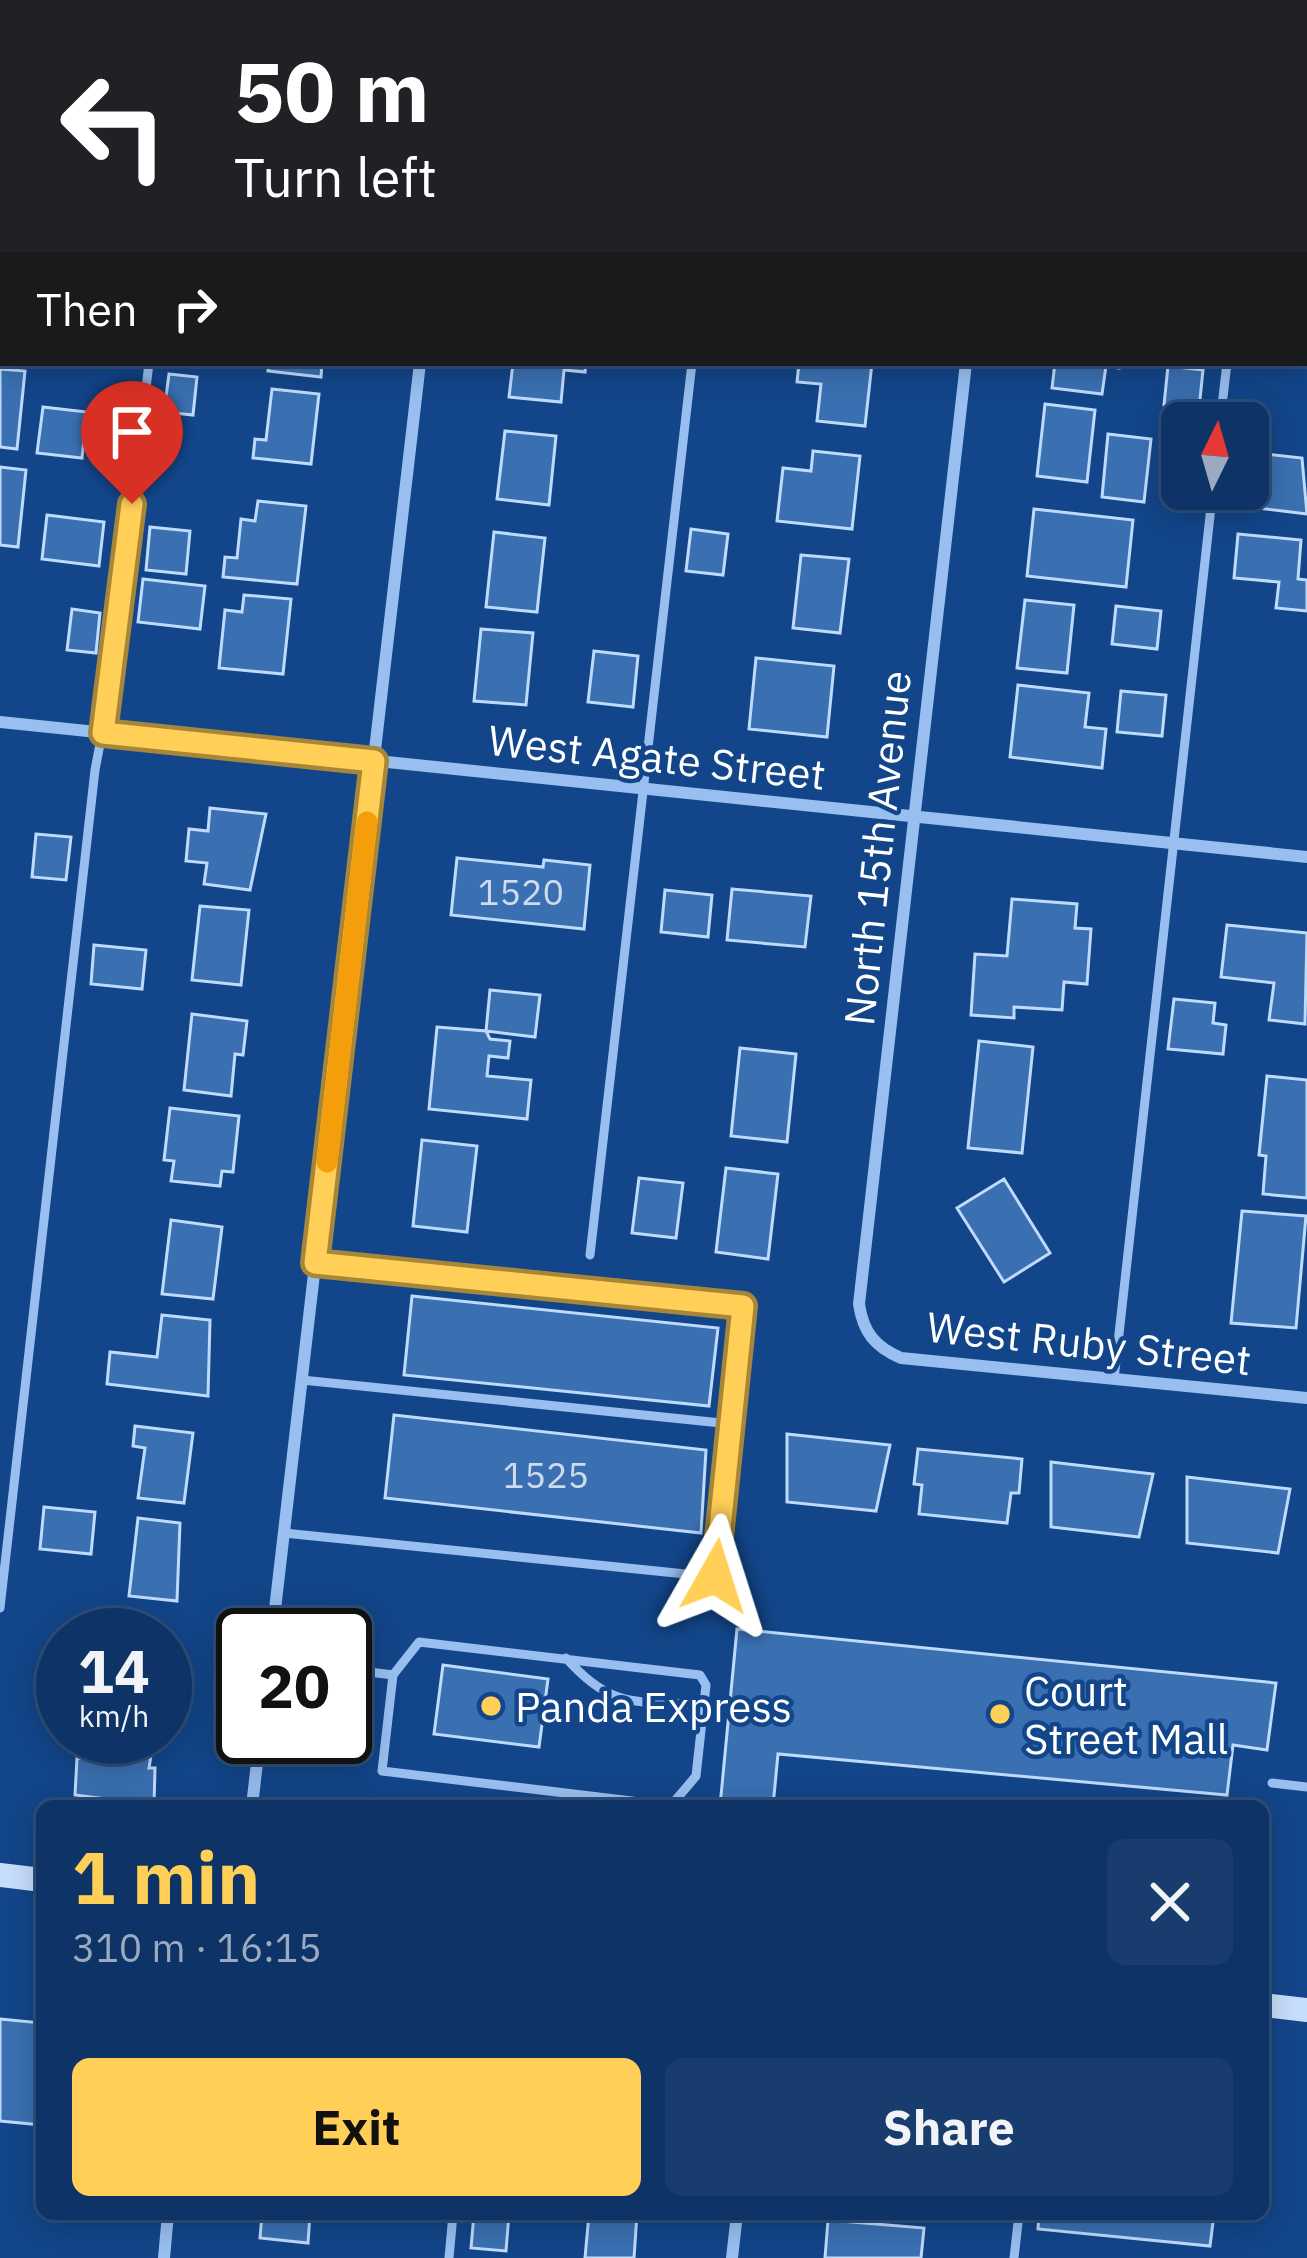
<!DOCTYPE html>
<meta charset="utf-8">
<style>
:root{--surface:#0e3467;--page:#173c6d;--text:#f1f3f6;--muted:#9baac0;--line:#2e4f7b;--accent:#ffcf57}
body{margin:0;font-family:"IBM Plex Sans",sans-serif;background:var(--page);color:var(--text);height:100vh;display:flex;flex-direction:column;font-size:45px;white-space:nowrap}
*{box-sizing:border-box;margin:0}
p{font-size:39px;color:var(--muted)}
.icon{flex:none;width:66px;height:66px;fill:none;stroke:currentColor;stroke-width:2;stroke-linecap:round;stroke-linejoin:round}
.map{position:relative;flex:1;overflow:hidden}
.details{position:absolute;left:36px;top:1800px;width:1233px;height:420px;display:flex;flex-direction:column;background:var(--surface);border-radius:18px;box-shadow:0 6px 30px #0003,0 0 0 3px var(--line)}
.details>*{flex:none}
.top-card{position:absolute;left:0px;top:0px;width:1308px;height:366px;box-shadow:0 6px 30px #0003,0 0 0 3px var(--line);background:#202124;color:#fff;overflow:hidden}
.needle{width:78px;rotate:5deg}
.controls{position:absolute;left:1161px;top:402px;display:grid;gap:24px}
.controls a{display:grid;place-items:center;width:108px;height:108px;border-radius:18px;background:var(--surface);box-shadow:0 6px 30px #0003,0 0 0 3px var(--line);font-size:60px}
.speed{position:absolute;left:36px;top:1608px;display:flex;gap:24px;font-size:60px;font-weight:700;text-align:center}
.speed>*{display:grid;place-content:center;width:156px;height:156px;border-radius:50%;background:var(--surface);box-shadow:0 6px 30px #0003,0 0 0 3px var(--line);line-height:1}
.speed small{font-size:30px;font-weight:400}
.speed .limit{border:6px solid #111;border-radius:18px;background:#fff;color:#111}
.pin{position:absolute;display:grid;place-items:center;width:102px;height:102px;color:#fff;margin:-123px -51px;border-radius:50% 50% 50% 0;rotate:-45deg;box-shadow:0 0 12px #0007}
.pin .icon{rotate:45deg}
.me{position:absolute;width:132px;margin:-66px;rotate:6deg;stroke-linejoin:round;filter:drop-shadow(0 0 9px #0008)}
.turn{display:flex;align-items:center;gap:42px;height:252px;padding:0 36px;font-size:54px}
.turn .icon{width:156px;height:156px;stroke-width:2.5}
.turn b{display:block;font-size:84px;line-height:102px}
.then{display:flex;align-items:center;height:114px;padding:0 36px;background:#0003;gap:24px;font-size:45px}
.round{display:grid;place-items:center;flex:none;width:126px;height:126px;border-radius:18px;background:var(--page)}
.overview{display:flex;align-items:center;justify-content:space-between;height:204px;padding:0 36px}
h1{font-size:72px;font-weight:800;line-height:90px;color:var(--accent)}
.action{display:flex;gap:24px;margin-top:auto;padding:24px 36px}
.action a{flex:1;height:138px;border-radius:18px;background:var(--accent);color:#111;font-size:48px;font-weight:800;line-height:138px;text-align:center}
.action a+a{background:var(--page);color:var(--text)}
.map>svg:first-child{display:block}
.building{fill:#3a70b2;stroke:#bedafc;stroke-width:3}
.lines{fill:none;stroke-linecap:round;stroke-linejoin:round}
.lane{stroke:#98bff0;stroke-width:9}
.street{stroke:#98bff0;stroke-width:12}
.secondary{stroke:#c6ddfb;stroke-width:24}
.route-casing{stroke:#a68739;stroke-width:30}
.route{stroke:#ffcf57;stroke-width:21}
.slow{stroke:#f59e0b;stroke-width:21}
.poi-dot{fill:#ffcf57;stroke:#124589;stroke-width:4.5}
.labels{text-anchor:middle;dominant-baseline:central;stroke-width:9;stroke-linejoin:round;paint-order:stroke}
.number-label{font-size:36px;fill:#cedbec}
.street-label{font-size:42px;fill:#fff;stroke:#124589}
.poi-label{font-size:42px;fill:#fff;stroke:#124589;text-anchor:start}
</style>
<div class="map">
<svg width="1307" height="2258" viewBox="0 0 1307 2258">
<rect width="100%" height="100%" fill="#124589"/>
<path class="building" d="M269,363H322L321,377L268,371Z
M513,363H586L585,372L564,370L561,402L509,397Z
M799,363H872L865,426L817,421L821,384L797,382Z
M1055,363H1119V368L1106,366L1102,394L1052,388Z
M1168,366L1203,370L1199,409L1164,405Z
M0,369L25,371L17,449L0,447Z
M169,374L197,377L193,415L164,412Z
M272,389L319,394L311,464L253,458L255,439L266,440Z
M1045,404L1095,410L1087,482L1037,476Z
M43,407L87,412L82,458L37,453Z
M505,431L556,436L549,505L497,499Z
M1108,434L1151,439L1144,502L1102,497Z
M813,451L860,456L852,529L777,521L783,468L811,471Z
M1256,453L1302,458L1307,514L1250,507Z
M0,467L26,470L18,547L0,545Z
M258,501L306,506L297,584L223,577L225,557L237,558L241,519L255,521Z
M1034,509L1133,520L1126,587L1027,576Z
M47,515L104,522L99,566L42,559Z
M150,527L190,531L186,574L146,570Z
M691,529L728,534L723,575L686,571Z
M494,532L545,538L537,612L486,607Z
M1238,534L1301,540L1298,579L1307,580V611L1276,608L1279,582L1234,578Z
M801,555L849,559L840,633L793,628Z
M143,579L205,586L200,629L138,622Z
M244,595L291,599L283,674L219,668L225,610L242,612Z
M1025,600L1074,605L1067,673L1017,668Z
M1116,606L1161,611L1157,649L1112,644Z
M72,609L100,613L96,653L67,650Z
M481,629L533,633L526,705L474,701Z
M594,651L638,656L633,707L588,702Z
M756,658L834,666L827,737L749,729Z
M1018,685L1089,693L1085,727L1106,729L1102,768L1010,757Z
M1121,691L1166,695L1162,736L1117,732Z
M210,808L266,814L250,890L204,884L207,863L186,861L189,829L208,831Z
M36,834L71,837L66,880L32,877Z
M457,858L543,867L544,860L590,865L584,929L451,915Z
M732,889L811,896L805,947L727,940Z
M665,890L712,895L708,937L661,932Z
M1012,899L1077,904L1075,928L1091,929L1087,984L1064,982L1062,1010L1014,1007V1018L971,1015L975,954L1007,956Z
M200,906L249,910L241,985L192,980Z
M1227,925L1307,933L1305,1024L1269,1020L1274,983L1221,977Z
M94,945L146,950L142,989L91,984Z
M490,990L540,995L535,1037L486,1031Z
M1174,999L1215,1003L1213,1023L1226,1025L1223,1054L1168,1049Z
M192,1014L247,1021L243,1055L235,1054L231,1096L184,1090Z
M437,1027L486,1031L490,1039L510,1041L508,1058L489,1056L487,1076L531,1080L527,1119L429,1109Z
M979,1041L1033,1047L1022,1153L968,1148Z
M740,1048L796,1054L787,1142L731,1136Z
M1267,1076L1307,1080V1198L1263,1194L1266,1156L1259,1155Z
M170,1108L239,1116L233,1172L222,1171L220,1186L171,1181L174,1161L164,1160Z
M422,1140L477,1146L467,1232L413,1226Z
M726,1168L778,1174L768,1259L716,1252Z
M639,1178L683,1183L676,1238L632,1233Z
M1004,1179L1050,1253L1004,1282L957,1208Z
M1242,1211L1306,1216L1296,1328L1231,1323Z
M171,1220L222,1227L213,1299L162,1294Z
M412,1296L718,1328L709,1406L404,1375Z
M162,1315L210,1320L208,1396L107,1384L110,1352L157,1357Z
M394,1415L706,1450L701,1533L385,1498Z
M135,1426L193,1433L184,1503L138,1498L145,1448L133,1446Z
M787,1434L890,1445L876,1511L787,1502Z
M918,1449L1022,1459L1019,1493H1011L1007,1523L919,1514L922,1485L914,1484Z
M1051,1462L1153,1474L1139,1537L1051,1527Z
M1187,1477L1290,1489L1278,1553L1187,1543Z
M44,1507L95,1512L91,1554L40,1549Z
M138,1518L180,1523L177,1601L129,1596Z
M737,1629L1276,1683L1267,1750L1233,1745L1227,1795L778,1754L773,1806H720Z
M443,1665L548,1679L539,1747L434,1734Z
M102,1737H154L149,1768H155L154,1805L75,1795L77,1758L100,1760Z
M0,2019L42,2023V2125L0,2121Z
M262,2214H310L308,2243L260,2238Z
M474,2214H509L506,2251L471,2248Z
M589,2214H637L634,2258H585Z
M1039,2214H1214L1210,2246L1038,2229Z
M828,2220L924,2228L921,2258H825Z"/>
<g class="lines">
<path class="lane" d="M192,3V0
M735,3V0
M1267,3V0
M1220,423L1227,363
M590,1255L692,363
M1114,1379L1213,489
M302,1380L731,1424
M284,1533L715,1577L743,1306L315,1263
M0,1608L95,770L110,692L149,363
M566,1658C613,1711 637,1700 704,1705
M345,1669L393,1675L382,1771L673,1806
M393,1675L419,1642L700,1675L706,1685L696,1776L674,1802
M1272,1783L1307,1787
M449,2258L453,2214
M1014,2258L1019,2214"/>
<path class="street" d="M463,3V0
M1007,3V0
M966,363L859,1304C863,1332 875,1347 901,1358L1307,1398
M0,722L1307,857
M272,1635L420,363
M252,1806L260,1737
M164,2258L168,2214
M732,2258L737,2214"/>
<path class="secondary" d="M0,1875L42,1880
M1263,2005L1307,2010"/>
</g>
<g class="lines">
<defs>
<path id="route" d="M132,504L103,733L374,761L315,1263L743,1306L715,1576"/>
</defs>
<use href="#route" class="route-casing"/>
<use href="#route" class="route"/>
<path class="slow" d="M327,1162L367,822"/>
</g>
<g class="poi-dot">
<circle cx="491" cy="1706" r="12"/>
<circle cx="1000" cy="1714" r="12"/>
</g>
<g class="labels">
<g class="number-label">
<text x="521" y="891">1520</text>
<text x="546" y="1474">1525</text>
</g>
<g class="street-label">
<text transform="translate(657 757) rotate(6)">West Agate Street</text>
<text transform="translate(877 848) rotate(-84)">North 15th Avenue</text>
<text transform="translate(1089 1343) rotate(6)">West Ruby Street</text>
</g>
<g class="poi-label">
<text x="1024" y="1690">Court<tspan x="1024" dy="48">Street Mall</tspan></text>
<text x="515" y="1706">Panda Express</text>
</g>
</g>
</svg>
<div class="controls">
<a><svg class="needle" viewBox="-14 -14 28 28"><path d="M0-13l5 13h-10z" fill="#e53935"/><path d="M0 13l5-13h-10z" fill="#9baac0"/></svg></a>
</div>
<div class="speed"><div>14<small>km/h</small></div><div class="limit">20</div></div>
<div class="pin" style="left:132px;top:504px;background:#d93025"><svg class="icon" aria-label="arrive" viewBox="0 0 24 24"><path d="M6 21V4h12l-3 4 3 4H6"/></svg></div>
<svg class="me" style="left:715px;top:1576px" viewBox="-20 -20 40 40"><path d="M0-17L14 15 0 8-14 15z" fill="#ffcf57" stroke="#fff" stroke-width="4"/></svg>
<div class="top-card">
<div class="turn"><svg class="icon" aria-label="left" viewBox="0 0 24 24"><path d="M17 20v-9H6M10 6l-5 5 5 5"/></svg><div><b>50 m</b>Turn left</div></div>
<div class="then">Then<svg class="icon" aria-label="right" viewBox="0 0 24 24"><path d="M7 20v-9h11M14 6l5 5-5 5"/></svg></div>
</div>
<section class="details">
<div class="overview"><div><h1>1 min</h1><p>310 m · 16:15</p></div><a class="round"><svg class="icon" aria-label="close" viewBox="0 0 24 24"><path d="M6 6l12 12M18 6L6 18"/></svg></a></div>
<div class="action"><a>Exit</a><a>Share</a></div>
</section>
</div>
